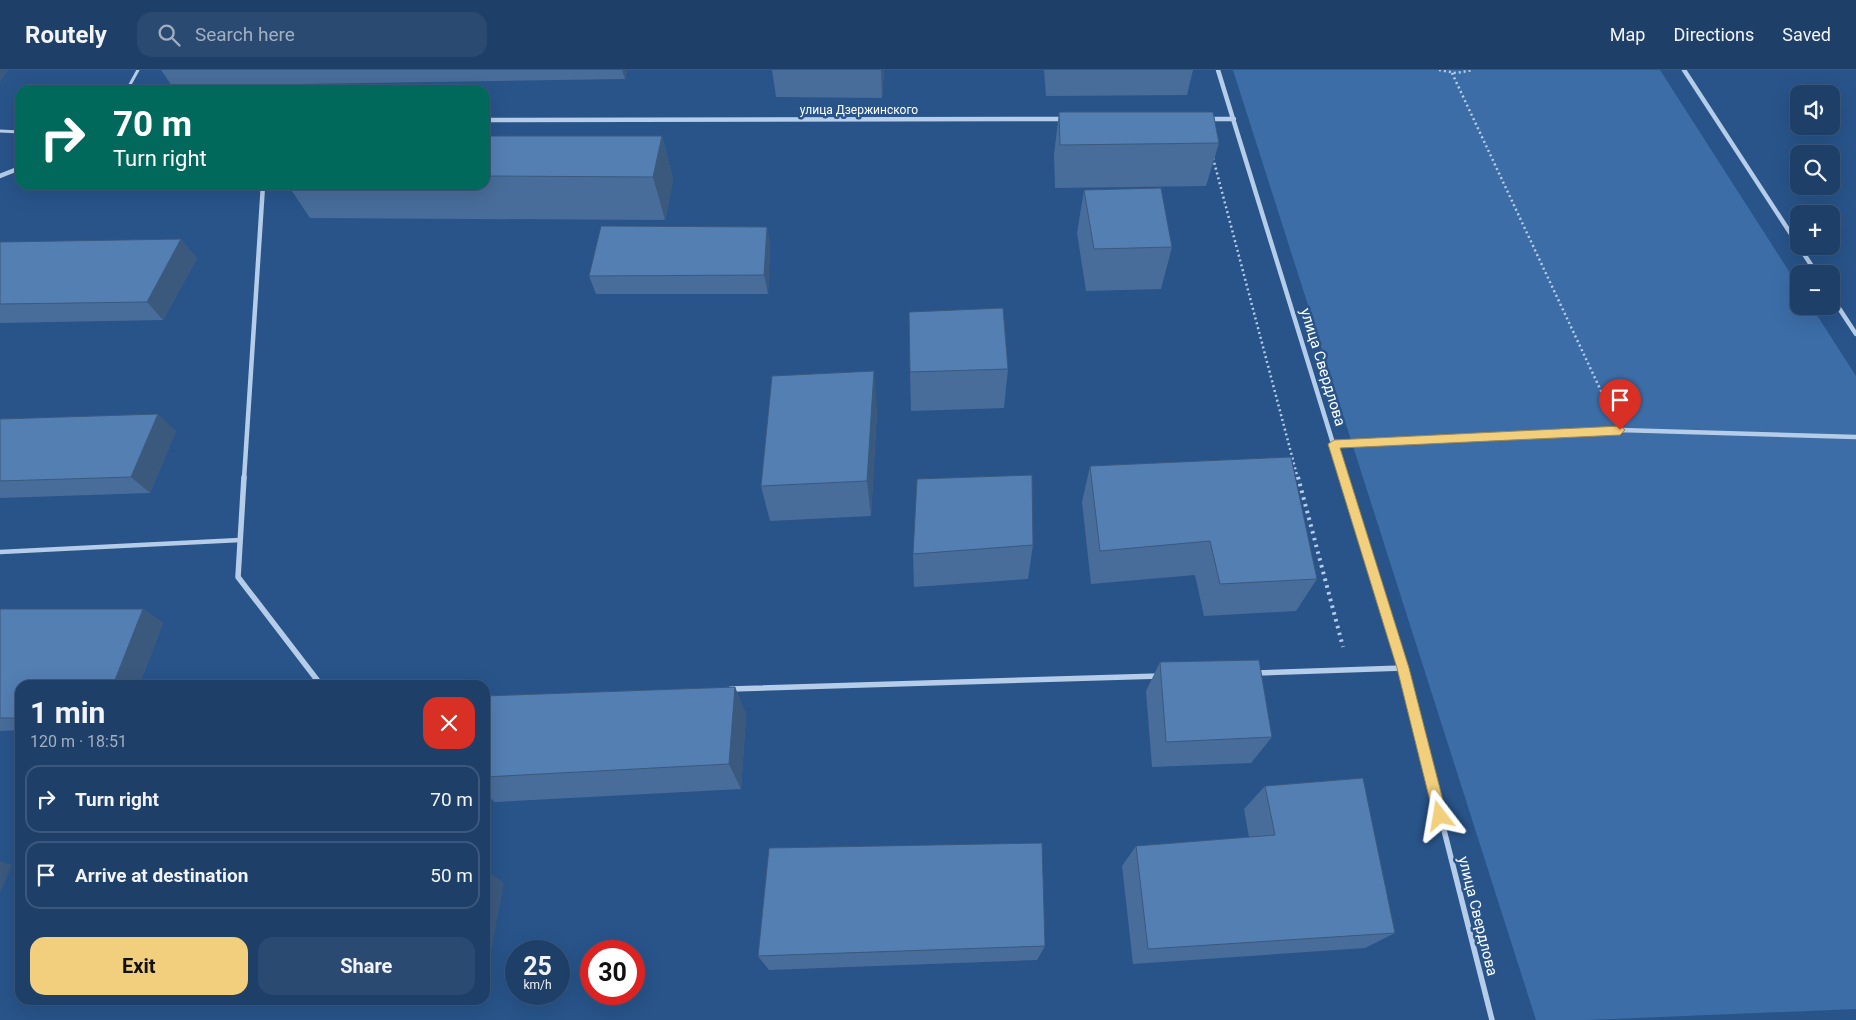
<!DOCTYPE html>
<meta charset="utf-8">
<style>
:root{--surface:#1e3f68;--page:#2b4a71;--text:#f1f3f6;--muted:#a1afc0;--line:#3c587c;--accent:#f1cf7c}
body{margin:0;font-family:Roboto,sans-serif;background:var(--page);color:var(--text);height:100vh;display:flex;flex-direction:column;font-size:19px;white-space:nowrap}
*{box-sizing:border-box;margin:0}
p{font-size:16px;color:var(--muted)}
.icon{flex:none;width:28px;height:28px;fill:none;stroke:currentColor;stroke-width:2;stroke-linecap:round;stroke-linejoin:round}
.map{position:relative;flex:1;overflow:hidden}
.drawer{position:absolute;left:15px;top:610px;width:475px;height:325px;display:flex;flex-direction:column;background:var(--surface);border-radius:15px;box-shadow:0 5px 20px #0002,0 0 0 1px var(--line)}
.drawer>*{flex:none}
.top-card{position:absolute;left:15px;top:15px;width:475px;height:105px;border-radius:15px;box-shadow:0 5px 20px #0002,0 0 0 1px var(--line);background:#00695c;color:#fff;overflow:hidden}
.fabs{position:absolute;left:1790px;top:15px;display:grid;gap:10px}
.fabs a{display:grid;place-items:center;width:50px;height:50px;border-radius:10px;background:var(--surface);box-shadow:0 5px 20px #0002,0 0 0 1px var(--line);font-size:25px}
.speed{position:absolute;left:505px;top:870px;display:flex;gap:10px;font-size:25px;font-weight:700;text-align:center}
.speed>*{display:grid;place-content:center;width:65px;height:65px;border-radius:50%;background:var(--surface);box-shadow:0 5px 20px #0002,0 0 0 1px var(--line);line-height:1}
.speed small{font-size:12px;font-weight:400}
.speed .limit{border:8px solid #d22;background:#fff;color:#111}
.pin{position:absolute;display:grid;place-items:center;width:42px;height:42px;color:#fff;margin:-51px -21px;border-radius:50% 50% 50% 0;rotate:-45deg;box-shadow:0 0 5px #0007}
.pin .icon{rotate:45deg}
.me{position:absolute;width:55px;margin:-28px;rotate:346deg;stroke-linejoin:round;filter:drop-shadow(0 0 4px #0008)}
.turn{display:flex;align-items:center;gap:18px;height:105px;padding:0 15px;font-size:22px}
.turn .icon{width:65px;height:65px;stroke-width:2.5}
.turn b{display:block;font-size:35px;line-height:42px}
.round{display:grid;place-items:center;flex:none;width:52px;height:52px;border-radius:15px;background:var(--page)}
.overview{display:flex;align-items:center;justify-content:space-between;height:85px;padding:0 15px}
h1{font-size:30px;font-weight:700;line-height:38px}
.cta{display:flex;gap:10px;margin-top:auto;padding:10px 15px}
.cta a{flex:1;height:58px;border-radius:15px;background:var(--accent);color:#111;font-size:20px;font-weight:700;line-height:58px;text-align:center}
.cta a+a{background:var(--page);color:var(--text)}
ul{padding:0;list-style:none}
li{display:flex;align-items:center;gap:15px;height:68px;margin:0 10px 8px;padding:0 5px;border:2px solid var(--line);border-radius:15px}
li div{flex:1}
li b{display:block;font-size:19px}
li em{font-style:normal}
header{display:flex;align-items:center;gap:30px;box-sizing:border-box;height:70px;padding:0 25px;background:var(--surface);border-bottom:1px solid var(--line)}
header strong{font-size:24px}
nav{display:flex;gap:28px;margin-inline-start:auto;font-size:18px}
.search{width:350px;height:45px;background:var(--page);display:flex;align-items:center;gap:12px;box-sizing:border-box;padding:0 18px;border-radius:15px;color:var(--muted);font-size:19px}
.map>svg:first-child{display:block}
.green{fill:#3c6da7}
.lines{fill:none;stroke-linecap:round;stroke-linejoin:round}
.path-far1{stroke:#b6cde9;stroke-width:2.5;stroke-dasharray:2 3;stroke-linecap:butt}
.path{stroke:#b6cde9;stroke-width:4;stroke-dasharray:2.5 4.5;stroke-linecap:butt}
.lane-far1{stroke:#b6cde9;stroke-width:3}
.lane{stroke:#b6cde9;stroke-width:4.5}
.street-far1{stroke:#b6cde9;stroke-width:4.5}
.street{stroke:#b6cde9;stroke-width:5.5}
.wall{fill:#486d9a}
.shaded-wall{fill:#3b597d}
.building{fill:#547fb3;stroke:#3b597d}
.route{fill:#f1cf7c;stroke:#9d8751}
.labels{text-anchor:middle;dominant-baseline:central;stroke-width:5;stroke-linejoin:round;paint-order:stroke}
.far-street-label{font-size:12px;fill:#fff;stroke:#28548a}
.street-label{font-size:15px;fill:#fff;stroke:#28548a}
</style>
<header>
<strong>Routely</strong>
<div class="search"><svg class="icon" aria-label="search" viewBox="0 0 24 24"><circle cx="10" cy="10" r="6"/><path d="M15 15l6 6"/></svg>Search here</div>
<nav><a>Map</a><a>Directions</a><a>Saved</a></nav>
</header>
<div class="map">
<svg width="1856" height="950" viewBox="0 0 1856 950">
<rect width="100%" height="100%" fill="#28548a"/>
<path class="green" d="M1233,0H1660L1799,217V236H1811L1856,306V939L1587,950H1536Z"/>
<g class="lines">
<path class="path-far1" d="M1439,0L1456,3L1473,0
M1452,3L1609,338
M1213,88L1298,409"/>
<path class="path" d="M1298,407L1343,577"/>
<path class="lane-far1" d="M127,20L138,0
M0,61L20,62"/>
<path class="lane" d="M0,482L240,470"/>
<path class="street-far1" d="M1218,0L1344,409
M1684,0L1817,204
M1209,49H1234
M485,50L1063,49
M0,106L20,98
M1831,226L1856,264
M1334,374L1620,360L1856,367
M244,409L263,115"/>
<path class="street" d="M244,407L238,507L321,615
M1344,407L1403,598L1492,950
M1256,603L1403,598
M731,619L1160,606"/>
</g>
<path class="wall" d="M161,0H627L625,9L172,16Z
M772,0H884L882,28L776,27Z
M1044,0H1193L1187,25L1046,26Z
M1059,42L1219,73L1206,116L1055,118L1054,85Z
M485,66H662L673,110L665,150L310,148L288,115H485Z
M1084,120L1172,177L1161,219L1086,221L1077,163Z
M767,157L770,176L768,224H596L589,206Z
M0,172L197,188L163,250L0,253Z
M1008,299L1004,338L911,341L910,302Z
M877,340L871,446L770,451L761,416Z
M0,349L176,361L150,423L0,428Z
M1090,396L1317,509L1296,541L1204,546L1195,505L1091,514L1082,432Z
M1033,475L1028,509L914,517L913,484Z
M0,539H143L163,553L139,615H20V660L0,661Z
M1160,592L1272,667L1251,693L1152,697L1146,621Z
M735,617L746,645L741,719L495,732L485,724V626Z
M1265,716L1395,863L1365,878L1133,894L1122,796L1136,776L1249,767L1244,739Z
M1045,876L1037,890L769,900L758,886Z"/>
<path class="shaded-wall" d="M0,0H8L0,12Z
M622,0H627L625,9Z
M881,0H884L882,28Z
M662,66L673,110L665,150L653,107Z
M767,157L770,176L768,224L764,205Z
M181,169L197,188L163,250L147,232Z
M874,301L877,340L871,446L867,411Z
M158,344L176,361L150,423L131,407Z
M143,539L163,553L139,615H113Z
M735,617L746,645L741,719L729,694Z
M0,791L12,795L0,823Z
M485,800L504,813L485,913Z"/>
<path class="building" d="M1059,42H1213L1219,73L1060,75Z
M485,66H662L653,107L485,106Z
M1161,118L1172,177L1094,179L1084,120Z
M601,156L767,157L764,205L589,206Z
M181,169L147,232L0,234V172Z
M1003,238L1008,299L910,302L909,242Z
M874,301L867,411L761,416L772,306Z
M158,344L131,407L0,411V349Z
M1291,387L1317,509L1220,514L1210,471L1100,481L1090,396Z
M1032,405L1033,475L913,484L917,409Z
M0,539H143L113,615H20V648H0Z
M1259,590L1272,667L1166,672L1160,592Z
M735,617L729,694L485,707V626Z
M1363,708L1395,863L1148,879L1136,776L1275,765L1265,716Z
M1042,773L1045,876L758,886L769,778Z"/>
<path class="route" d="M1620,356L1625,360L1620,365L1340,378L1409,598L1447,746L1445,751L1440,753L1435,751L1397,598L1328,374L1334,370Z"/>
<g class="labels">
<g class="far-street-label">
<text x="859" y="40">улица Дзержинского</text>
</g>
<g class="street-label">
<text transform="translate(1323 297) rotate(73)">улица Свердлова</text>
<text transform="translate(1478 846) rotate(76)">улица Свердлова</text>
</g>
</g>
</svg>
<div class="fabs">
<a><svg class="icon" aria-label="sound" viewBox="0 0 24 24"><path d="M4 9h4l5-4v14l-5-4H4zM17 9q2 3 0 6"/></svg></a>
<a><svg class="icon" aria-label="search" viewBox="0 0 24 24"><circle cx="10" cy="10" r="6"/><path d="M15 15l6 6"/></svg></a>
<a>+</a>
<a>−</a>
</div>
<div class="speed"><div>25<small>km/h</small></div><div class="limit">30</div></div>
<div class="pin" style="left:1620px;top:360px;background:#d93025"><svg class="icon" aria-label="arrive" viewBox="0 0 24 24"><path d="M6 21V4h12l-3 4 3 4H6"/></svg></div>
<svg class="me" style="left:1440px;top:746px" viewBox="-20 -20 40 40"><path d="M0-17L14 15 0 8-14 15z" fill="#f1cf7c" stroke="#fff" stroke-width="4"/></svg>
<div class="top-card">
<div class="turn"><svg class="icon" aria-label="right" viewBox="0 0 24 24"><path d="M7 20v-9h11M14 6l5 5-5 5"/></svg><div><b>70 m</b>Turn right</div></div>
</div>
<section class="drawer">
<div class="overview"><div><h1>1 min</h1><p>120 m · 18:51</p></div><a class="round" style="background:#d93025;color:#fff"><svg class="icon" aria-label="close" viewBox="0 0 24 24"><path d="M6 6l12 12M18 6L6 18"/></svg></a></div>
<ul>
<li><svg class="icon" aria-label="right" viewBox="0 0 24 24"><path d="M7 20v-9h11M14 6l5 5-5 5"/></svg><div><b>Turn right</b></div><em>70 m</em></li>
<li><svg class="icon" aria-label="arrive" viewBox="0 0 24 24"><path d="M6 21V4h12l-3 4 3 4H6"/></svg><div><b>Arrive at destination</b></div><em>50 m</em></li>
</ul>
<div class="cta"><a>Exit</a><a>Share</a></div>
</section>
</div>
